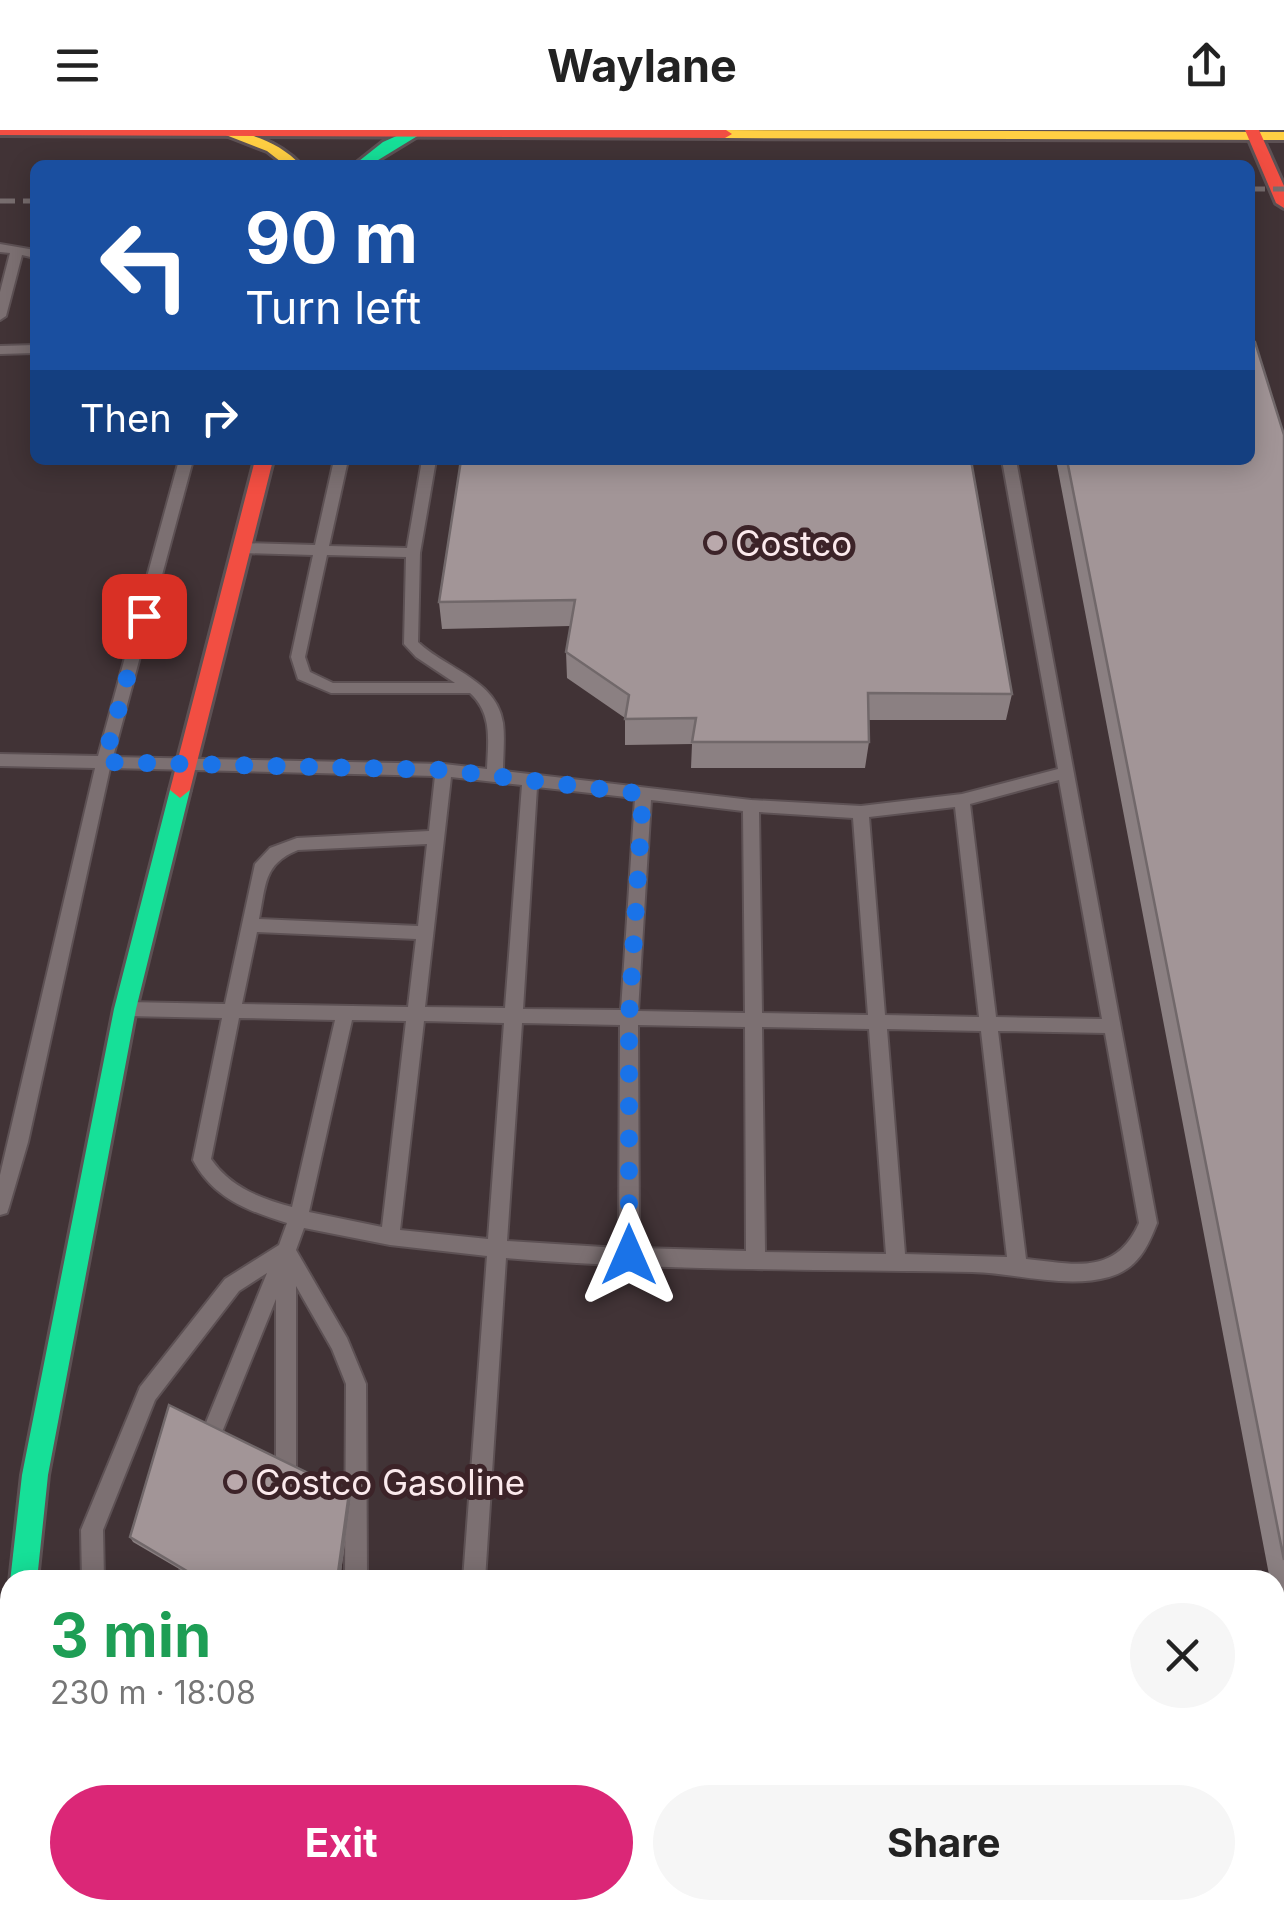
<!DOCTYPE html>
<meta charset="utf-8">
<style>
:root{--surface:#fff;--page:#f6f6f6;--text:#222;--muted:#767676;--accent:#db2777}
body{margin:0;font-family:Inter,sans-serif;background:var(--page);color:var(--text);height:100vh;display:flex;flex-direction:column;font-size:38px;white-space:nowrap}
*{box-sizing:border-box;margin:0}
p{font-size:32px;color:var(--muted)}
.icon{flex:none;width:55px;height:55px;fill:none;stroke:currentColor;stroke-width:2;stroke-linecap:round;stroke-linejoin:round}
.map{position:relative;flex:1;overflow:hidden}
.side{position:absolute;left:0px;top:1440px;width:1285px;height:350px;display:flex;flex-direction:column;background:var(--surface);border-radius:30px 30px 0 0;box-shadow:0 5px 25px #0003}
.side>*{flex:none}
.banner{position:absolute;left:30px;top:30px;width:1225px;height:305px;border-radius:15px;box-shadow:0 5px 25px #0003;background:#1a4fa0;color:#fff;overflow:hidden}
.pin{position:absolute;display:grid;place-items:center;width:85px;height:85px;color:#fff;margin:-42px;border-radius:20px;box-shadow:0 5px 15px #0006}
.me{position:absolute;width:110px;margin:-55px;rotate:0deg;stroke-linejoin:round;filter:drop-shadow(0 0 8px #0008)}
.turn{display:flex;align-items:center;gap:35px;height:210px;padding:0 50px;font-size:45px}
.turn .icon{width:130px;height:130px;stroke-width:2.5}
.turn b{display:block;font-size:70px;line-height:85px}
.then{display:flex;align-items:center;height:95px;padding:0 50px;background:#0003;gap:20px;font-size:38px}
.round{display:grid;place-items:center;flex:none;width:105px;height:105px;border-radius:52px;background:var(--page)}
.overview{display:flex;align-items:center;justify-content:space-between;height:170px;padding:0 50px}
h1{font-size:60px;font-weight:700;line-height:75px;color:#1e9e55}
.cta{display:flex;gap:20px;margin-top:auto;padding:20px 50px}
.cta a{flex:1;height:115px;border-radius:60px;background:var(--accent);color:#fff;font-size:40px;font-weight:700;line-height:115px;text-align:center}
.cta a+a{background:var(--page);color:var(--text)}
header{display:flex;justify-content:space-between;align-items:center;height:130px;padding:0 50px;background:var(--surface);font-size:45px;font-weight:700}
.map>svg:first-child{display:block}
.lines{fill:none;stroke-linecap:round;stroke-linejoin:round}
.lane-casing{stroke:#5d5154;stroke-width:4}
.fast-casing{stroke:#5d5154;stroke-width:6}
.slow-casing{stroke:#5d5154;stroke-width:6}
.jam-casing{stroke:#5d5154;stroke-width:6}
.lane{fill:#7c7072;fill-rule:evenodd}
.fast{fill:#16e098;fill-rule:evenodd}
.slow{fill:#ffcf43;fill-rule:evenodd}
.jam{fill:#f24e42;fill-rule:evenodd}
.rail{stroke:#776d6e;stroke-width:5;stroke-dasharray:15 8;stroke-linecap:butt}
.wall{fill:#8b8082}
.shaded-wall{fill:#71686a}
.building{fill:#a29597;stroke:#71686a;stroke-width:2.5}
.route{stroke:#1a73e8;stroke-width:18;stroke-dasharray:0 32.4}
.poi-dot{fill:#baa9ac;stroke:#3c2328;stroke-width:4}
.labels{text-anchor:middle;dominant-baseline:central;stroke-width:10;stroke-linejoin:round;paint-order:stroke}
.poi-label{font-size:35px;fill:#fbe9ec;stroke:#3c2328;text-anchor:start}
</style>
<header><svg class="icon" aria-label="menu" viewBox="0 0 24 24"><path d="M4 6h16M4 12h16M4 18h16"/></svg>Waylane<svg class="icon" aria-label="share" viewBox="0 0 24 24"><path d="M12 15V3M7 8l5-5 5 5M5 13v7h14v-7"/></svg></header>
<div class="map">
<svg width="1284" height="1790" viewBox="0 0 1284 1790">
<rect width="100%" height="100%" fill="#413336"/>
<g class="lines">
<defs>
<path id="lane" d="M0,114L35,120V128L22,125L6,186L0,190V162L10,123L0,122Z
M35,215V223L0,224V216Z
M179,330H193L113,627L444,634L487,639C488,611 493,584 470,563H331L298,549L291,527L313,425L242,423L235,418L242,413L315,415L334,330H348L329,416L407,418L422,330H436L420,423L418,512C446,539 497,550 503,593C505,609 503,625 503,641L751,670L861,676L962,664L1058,639L1002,330H1016L1157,1093C1147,1119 1137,1139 1109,1147C1066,1159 1016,1143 972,1142C817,1139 661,1141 506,1128L485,1450H463L487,1126L390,1115L304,1098L296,1120L347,1208L366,1254L367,1450H345L346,1254L332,1219L296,1156V1336L293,1343L286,1346L279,1343L276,1336V1169L220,1307L213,1310L206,1307L203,1300L267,1143L239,1161L155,1270L103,1400L104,1450H82L81,1400L140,1257L225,1149L279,1115L287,1093C248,1081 213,1068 193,1030L222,888L127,886L121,884L118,879L121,874L127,872L225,874L255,734L270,718L297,708L429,701L435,646L110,638L28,1012L9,1077L7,1083L0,1085V1045L95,638L0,636V624L98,626ZM327,425L406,427L404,514L416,527L455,553H333L310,542L305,527ZM451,647L522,655L505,878L425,877ZM1059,650L1102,889L996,887L970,674ZM537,657L635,668L621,880L523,879ZM651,670L743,681L745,883L638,881ZM955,677L979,887L885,885L869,687ZM759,682L853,688L868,885L762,883ZM427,714L418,796L259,789C266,755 263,734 298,720ZM257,802L416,809L408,877L242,874ZM239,888L335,890L292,1077C260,1068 231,1058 211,1029ZM352,890L406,891L382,1097L309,1082ZM424,891L504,893L488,1109L400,1100ZM522,893L620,895L619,1118L507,1111ZM638,895L745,897L746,1121L639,1118ZM762,897L869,899L886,1124L765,1122ZM887,899L981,901L1007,1127L905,1124ZM998,901L1105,903L1139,1093C1116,1146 1074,1134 1026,1129Z
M189,1434L197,1437L200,1450H178L181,1437Z"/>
<path id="fast" d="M410,0L424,2L370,35H354L383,12Z
M180,652L190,660L136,879L48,1345L37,1450L10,1452L22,1345L114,879L170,660Z
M0,1591L10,1595V1625L0,1621Z
M0,1685L10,1689V1721L0,1717Z
M0,1769L10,1773V1780H22L26,1790H0Z
M287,1780H330L334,1790H291Z"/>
<path id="slow" d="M213,0C246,0 278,11 301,35H285L267,21Z
M724,0L1284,2V10L725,8L718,4Z"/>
<path id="jam" d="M0,0H726L732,4L725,8L0,5Z
M1245,0H1259L1284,56V78L1276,73Z
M255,330H273L190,660L180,668L170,660Z
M120,1780H163L167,1790H124Z"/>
</defs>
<use href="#lane" class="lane-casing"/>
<use href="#fast" class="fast-casing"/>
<use href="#slow" class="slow-casing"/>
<use href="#jam" class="jam-casing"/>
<use href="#lane" class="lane"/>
<use href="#fast" class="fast"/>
<use href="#slow" class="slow"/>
<use href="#jam" class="jam"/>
<path class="rail" d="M1250,59H1284
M0,71H35"/>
</g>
<path class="wall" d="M1284,305V1514H1282L1275,1479V1450H1270L1056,330H1250Z
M461,330L1012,564L1006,590H868L869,612L865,638H691L692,614L625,615V588L567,548L566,522L570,496L442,499L439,472Z
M351,1367L340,1450H198L133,1412L130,1407Z"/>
<path class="shaded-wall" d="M349,1363L351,1367L340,1450H337Z"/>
<path class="building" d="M1250,212H1255L1284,305V1430L1067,330H1250Z
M461,330H971L1012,564L868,563L869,612H692L696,588L625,589L629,565L566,522L575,470L439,472Z
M169,1275L349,1363L337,1450H202L130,1407Z"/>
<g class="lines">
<path class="route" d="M144,486L104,632L444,640L643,664L629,888V1125"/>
</g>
<g class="poi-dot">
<circle cx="715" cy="413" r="10"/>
<circle cx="235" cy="1352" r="10"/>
</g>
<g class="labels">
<g class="poi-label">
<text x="735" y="413">Costco</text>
<text x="255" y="1352">Costco Gasoline</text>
</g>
</g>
</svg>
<div class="pin" style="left:144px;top:486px;background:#d93025"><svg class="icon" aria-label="arrive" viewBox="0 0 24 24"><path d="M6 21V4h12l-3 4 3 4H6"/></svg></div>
<svg class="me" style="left:629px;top:1125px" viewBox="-20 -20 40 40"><path d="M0-17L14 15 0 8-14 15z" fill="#1a73e8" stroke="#fff" stroke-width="4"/></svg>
<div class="banner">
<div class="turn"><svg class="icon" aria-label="left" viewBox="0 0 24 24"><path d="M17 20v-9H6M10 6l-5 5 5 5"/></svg><div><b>90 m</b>Turn left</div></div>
<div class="then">Then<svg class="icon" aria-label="right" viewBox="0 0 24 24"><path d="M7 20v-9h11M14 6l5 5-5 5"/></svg></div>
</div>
<section class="side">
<div class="overview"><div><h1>3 min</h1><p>230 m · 18:08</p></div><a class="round"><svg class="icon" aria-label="close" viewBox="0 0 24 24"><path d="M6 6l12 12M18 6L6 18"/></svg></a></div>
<div class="cta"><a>Exit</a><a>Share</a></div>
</section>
</div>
